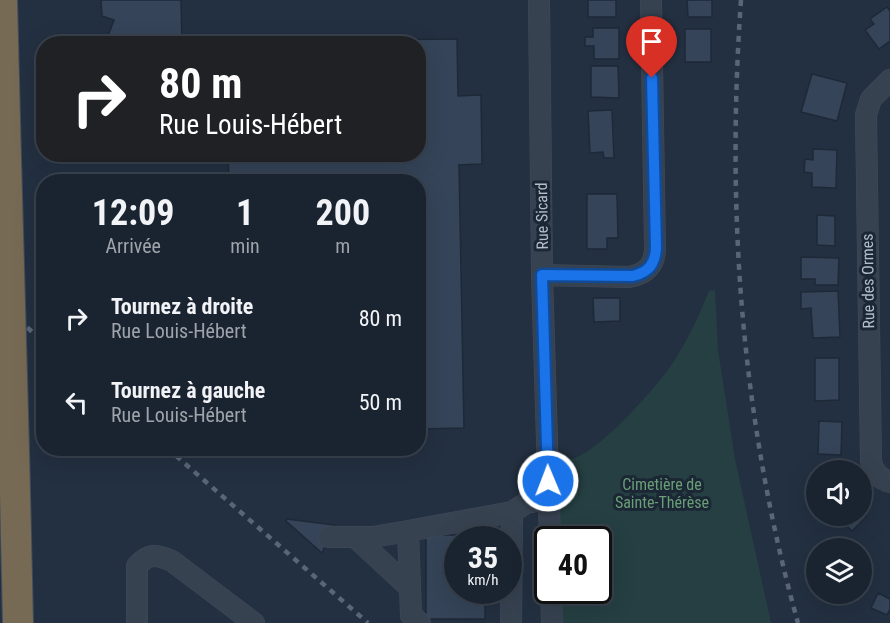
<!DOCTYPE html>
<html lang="fr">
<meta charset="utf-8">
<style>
:root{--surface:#1a2431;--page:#232c39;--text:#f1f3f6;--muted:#9fa4ab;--line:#38414d}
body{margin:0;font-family:"Roboto Condensed",sans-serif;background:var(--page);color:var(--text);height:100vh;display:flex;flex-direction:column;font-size:22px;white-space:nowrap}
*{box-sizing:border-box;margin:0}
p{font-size:20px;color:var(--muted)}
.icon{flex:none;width:33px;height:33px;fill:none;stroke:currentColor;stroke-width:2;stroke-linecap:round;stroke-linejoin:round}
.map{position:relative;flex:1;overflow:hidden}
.panel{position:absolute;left:36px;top:174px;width:390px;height:282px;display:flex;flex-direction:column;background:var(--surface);border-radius:24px;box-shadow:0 6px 24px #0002,0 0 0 2px var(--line)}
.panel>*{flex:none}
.guide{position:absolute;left:36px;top:36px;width:390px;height:126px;border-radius:24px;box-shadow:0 6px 24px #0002,0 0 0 2px var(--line);background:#202124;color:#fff;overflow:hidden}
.buttons{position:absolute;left:806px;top:460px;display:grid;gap:12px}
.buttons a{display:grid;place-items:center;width:66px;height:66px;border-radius:50%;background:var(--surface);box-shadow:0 6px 24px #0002,0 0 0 2px var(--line);font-size:30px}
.speed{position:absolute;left:444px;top:526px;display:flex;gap:12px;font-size:30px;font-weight:700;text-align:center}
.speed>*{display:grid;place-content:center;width:78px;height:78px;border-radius:50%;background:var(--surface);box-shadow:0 6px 24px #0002,0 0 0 2px var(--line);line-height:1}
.speed small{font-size:15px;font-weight:400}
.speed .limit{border:3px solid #111;border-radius:9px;background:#fff;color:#111}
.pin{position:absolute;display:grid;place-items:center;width:51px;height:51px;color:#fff;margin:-62px -26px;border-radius:50% 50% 50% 0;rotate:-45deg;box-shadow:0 0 6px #0007}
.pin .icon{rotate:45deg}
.me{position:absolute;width:66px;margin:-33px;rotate:359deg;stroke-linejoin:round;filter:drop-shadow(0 0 4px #0008)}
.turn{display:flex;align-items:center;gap:21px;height:126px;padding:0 24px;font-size:27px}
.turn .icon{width:78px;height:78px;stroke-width:2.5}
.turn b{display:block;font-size:42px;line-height:51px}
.eta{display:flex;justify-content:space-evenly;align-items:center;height:102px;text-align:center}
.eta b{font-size:36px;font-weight:700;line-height:42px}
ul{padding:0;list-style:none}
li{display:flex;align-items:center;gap:18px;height:84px;padding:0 24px}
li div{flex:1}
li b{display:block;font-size:22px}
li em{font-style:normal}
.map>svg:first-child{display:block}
.green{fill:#253f42}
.building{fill:#354458;stroke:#1e2938;stroke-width:1.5}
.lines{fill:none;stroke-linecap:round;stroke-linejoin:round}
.minor-casing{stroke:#414b5a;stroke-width:22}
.highway-casing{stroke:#424d5b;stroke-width:32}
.minor{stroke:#374251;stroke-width:21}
.highway{stroke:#776a54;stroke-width:30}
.rail{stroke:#596678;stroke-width:4.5;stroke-dasharray:6 6;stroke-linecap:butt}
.highway-bridge-casing{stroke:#424d5b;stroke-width:32;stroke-linecap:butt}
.highway-bridge{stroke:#776a54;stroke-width:30}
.route-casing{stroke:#114b97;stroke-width:15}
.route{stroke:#1a73e8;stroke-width:10}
.labels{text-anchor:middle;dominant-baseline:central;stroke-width:6;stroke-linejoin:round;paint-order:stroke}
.street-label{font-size:16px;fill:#b4bdcb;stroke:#1c2736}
.park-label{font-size:16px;fill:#699e76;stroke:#1c2736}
</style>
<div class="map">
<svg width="890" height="623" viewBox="0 0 890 623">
<rect width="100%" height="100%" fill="#233041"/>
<path class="green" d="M715,290L718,350L735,459L771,623H562V591H598V540H560L558,458C562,458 568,460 572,459C599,452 659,385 674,361C689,338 699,315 709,291Z"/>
<path class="building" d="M101,0H181L182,44H105L114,20L102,16Z
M588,0H616V17H588Z
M687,0H712V17H688Z
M887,7L890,11V41L879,49L865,30L874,24L870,19Z
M593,28H619V59H594V46H585V37H593Z
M685,29H711V62H685Z
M457,39L458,96L481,95L482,164L459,165L464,428L418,429V182H229L228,154H418V44H363V40Z
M591,66H618L619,98L591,97Z
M812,74L847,83L837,121L801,112Z
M612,110L614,158H604L603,152L590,153L588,111Z
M813,149L837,150L836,188L812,187V173L804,172L805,159L813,160Z
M587,194H617L618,238H607V249H587Z
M817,215L835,216V246L817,245Z
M801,257L839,258L838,285H815V279H801Z
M838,291L840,337L813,338L811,308L801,309V292Z
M593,298H620V321L594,322Z
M815,358H839V400L815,401Z
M819,421L842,422L841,455L818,454Z
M861,511L866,517L852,531L837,516H861Z
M287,519L334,525L322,553L286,521Z
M426,535H484V540H458V591H485V619H426Z
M878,593L890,599V609L887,615L871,608Z"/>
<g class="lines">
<defs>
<path id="minor" d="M539,0L542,275L550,540
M890,80L871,99L866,115L871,461C873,472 879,479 890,482
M542,275L629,277C646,274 655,265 655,248L651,0
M329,537H373L408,531
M356,538L410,588
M551,591L552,623
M137,623V566C149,553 156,554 172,561L254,623
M420,623L411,615L408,531L512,512
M511,623L512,512L526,503L549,499"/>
<path id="highway" d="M2,0L6,159
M14,449L18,623"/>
</defs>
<use href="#minor" class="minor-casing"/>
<use href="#highway" class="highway-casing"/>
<use href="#minor" class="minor"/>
<use href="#highway" class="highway"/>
<path class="rail" d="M741,0C726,211 741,419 798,623
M0,304L44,342
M167,448L368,623"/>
<defs>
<path id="highway-bridge" d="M6,159L14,449"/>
</defs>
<use href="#highway-bridge" class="highway-bridge-casing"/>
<use href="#highway-bridge" class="highway-bridge"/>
</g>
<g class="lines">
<defs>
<path id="route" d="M548,481L542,275L633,276C649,272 655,264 656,248L652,78"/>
</defs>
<use href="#route" class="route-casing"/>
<use href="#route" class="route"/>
</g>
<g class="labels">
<g class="street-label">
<text transform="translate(542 216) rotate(-91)">Rue Sicard</text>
<text transform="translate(868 281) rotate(-91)">Rue des Ormes</text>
</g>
<g class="park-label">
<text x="662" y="484">Cimetière de<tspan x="662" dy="18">Sainte-Thérèse</tspan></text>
</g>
</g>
</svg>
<div class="buttons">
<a><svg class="icon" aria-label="sound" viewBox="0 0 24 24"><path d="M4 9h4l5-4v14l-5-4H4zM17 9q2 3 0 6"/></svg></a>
<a><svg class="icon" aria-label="layers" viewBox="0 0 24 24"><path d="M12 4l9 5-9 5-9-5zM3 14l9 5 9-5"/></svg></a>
</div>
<div class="speed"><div>35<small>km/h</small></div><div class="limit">40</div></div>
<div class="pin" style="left:652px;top:78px;background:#d93025"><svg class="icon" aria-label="arrive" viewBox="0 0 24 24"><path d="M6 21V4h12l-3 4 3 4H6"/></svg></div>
<svg class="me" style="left:548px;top:481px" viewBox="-20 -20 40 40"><circle r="17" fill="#1a73e8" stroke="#fff" stroke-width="3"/><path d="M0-11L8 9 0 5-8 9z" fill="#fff"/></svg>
<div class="guide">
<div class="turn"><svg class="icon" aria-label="right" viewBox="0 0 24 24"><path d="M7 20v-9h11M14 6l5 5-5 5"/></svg><div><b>80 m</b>Rue Louis-Hébert</div></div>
</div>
<section class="panel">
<div class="eta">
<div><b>12:09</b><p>Arrivée</p></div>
<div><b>1</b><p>min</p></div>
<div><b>200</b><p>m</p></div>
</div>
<ul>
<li><svg class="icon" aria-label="right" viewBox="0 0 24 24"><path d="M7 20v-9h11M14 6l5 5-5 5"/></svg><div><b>Tournez à droite</b><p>Rue Louis-Hébert</p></div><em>80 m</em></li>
<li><svg class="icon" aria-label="left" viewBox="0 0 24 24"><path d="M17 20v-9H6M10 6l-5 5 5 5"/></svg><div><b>Tournez à gauche</b><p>Rue Louis-Hébert</p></div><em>50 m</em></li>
</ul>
</section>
</div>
